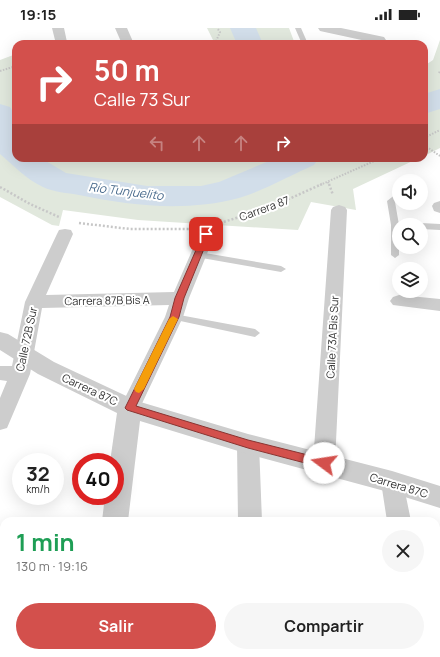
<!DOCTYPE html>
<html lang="es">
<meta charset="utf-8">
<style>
:root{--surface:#fff;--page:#f6f6f6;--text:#222;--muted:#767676;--accent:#d3504c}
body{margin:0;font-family:Manrope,sans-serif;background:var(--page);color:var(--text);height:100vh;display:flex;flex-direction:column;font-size:15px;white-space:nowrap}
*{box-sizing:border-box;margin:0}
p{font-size:13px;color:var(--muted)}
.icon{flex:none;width:22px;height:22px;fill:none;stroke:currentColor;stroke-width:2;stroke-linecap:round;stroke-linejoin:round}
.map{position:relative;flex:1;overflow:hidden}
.sheet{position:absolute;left:0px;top:489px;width:440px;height:140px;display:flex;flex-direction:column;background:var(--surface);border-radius:12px 12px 0 0;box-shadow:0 4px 16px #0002}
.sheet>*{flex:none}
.guide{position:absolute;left:12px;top:12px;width:416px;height:122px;border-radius:12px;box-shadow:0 4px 16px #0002;background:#d3504c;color:#fff;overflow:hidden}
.tools{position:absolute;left:392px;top:146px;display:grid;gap:8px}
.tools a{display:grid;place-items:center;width:36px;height:36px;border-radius:50%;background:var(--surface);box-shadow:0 4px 16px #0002;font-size:20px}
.speed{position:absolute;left:12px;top:425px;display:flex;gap:8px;font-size:20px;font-weight:700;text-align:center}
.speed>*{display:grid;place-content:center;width:52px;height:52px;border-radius:50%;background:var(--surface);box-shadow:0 4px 16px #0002;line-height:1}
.speed small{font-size:10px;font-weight:400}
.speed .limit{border:6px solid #d22;background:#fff;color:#111}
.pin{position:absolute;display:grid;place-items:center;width:34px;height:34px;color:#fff;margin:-17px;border-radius:8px;box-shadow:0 2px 6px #0006}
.me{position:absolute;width:44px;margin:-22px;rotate:284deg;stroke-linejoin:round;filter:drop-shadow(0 0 3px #0008)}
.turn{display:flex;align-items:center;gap:14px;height:84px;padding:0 16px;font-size:18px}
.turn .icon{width:52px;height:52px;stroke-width:2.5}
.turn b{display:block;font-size:28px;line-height:34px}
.lanes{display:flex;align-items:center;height:38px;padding:0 16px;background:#0003;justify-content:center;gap:20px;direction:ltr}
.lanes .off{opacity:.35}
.round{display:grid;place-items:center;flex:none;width:42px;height:42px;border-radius:21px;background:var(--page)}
.summary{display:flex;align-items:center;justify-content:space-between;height:68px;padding:0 16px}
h1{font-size:24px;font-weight:700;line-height:30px;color:#1e9e55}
.button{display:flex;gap:8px;margin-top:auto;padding:8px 16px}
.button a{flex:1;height:46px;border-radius:24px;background:var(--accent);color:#fff;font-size:16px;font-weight:700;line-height:46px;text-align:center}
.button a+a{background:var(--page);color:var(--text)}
.status{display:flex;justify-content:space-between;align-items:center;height:28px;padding:0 20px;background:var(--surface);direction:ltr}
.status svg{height:11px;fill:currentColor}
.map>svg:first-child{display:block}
.green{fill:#e1e8dd}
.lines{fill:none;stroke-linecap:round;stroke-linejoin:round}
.river{fill:#d2deea;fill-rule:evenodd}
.path-far1{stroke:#c7c7c7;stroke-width:2;stroke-dasharray:1.5 1.5;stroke-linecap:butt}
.path{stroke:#c7c7c7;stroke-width:2.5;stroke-dasharray:2 2;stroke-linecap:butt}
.service{fill:#cdcdcd;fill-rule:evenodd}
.minor{fill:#cdcdcd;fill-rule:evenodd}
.tertiary{fill:#cdcdcd;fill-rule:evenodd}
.route{fill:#d3504c;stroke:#893431}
.slow{fill:#f59e0b}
.labels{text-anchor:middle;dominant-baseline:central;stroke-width:4;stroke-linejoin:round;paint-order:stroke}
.street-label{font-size:11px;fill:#333;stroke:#fff}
.water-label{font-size:12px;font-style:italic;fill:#496b8d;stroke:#fff}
</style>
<div class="status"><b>19:15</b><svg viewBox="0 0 49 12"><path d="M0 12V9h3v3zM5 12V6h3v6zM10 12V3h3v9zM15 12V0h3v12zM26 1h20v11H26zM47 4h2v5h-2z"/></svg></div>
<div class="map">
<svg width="440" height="629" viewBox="0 0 440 629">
<rect width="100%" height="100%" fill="#fff"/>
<path class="green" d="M207,0H289L295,16H206L213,12Z
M440,12V120L424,128V38L433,32Z
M16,26V130H130L153,134L195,130H419L353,161L356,182L311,174L298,202L138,192L63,182L59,198L52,197L0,169V32Z
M440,510V629L436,608V511Z"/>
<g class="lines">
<path class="river" d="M230,0H256L263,16H237Z
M440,61V81L424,86V66Z
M0,76L10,79L16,89V130H41L66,145L147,158H201L219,154L276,130H319L314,137C291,147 263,163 239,170C186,184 132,178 79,167C68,165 53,164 43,159C26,151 14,138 0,126Z"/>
<path class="path-far1" d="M215,16L220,4L217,0
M0,43L16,38
M439,45L440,43
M424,110L440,102
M424,117L440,128
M328,154L329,157
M320,157L381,130"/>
<path class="path" d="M329,156L333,167
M0,159L30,176L59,189
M79,195L130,201H190
M220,195L269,180L322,156"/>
<path class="service" d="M295,0H301L308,16H302Z
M396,166H399V172L395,174L399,197V227L395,230L391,227V197L387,173Z
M421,195L440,196V202L421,201V197H417Z
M199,224L281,238L286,241L281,244L196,229L195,227Z
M174,286L255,301L260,305L255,309L171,291L169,289L171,287Z"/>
<path class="minor" d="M52,0H64L67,14L66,16H56Z
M115,0H127L134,16H122Z
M318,0H341L384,9L386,12L380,16L320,3Z
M440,173V185L434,183L432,178L434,175Z
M339,177L345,179L347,182L335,435L332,441L324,444L316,441L313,435L331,182L333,179Z
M65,201L71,202L73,206L46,267L174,264L201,202L207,201L213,202L215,206L189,270L183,289L137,386L130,388L123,386L120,380L165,289L169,277L42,280L30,346L7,400L0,402V370L7,353L0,352V338H12L25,274L57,206L59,202Z
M399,267L440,271V283L393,277L390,273L393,269Z
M248,407L256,410L259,416L262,493H238L237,416L240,410Z
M392,445L400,447L403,454L411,493H387L381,454L384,447Z
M436,622L437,629H411V625H436Z
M239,625H265V629H239Z"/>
<path class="tertiary" d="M0,304L8,306L54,334L137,373L248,406L392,443L440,458V480L392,465L248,426L140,393L128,493H102L105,468H115V434H110L117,385L38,346L0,322Z
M81,625H111V629H81Z"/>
</g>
<path class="route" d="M206,203L210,206L184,270L179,289L136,378L248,412L328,432L330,435L328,438L324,440L248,420L127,382L125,380L170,289L175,270L203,206Z"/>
<path class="slow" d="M173,288L178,291L144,361L139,365L136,364L134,361L169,291Z"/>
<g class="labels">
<g class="street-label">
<text transform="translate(264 180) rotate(-20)">Carrera 87</text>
<text transform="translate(107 272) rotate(-1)">Carrera 87B Bis A</text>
<text transform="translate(332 309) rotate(-87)">Calle 73A Bis Sur</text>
<text transform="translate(26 311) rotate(-78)">Calle 72B Sur</text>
<text transform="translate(90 361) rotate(25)">Carrera 87C</text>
<text transform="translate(399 457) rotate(17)">Carrera 87C</text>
</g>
<g class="water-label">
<text transform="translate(126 163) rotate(7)">Río Tunjuelito</text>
</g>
</g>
</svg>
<div class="tools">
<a><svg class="icon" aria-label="sound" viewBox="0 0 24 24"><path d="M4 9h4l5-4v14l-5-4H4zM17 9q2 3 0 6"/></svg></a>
<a><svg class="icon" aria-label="search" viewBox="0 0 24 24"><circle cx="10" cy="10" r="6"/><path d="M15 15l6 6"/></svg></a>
<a><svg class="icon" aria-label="layers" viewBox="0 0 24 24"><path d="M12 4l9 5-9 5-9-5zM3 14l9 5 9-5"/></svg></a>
</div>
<div class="speed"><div>32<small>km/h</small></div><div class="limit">40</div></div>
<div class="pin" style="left:206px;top:206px;background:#d93025"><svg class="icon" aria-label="arrive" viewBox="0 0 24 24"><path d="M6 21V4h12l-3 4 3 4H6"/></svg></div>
<svg class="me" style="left:324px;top:435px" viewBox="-20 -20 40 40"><circle r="19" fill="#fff"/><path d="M0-13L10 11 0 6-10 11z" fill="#d3504c"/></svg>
<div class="guide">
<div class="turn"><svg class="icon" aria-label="right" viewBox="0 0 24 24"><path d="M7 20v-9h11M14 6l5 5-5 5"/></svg><div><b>50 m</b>Calle 73 Sur</div></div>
<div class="lanes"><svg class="icon off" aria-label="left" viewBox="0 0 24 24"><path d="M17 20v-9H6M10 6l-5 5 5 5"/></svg><svg class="icon off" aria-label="ahead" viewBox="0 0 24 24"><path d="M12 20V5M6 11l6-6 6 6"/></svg><svg class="icon off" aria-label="ahead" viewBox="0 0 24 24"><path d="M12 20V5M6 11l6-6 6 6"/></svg><svg class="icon" aria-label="right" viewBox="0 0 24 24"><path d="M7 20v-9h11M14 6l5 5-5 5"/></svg></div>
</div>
<section class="sheet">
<div class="summary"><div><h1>1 min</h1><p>130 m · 19:16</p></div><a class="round"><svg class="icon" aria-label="close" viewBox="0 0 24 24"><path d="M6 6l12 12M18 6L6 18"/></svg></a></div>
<div class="button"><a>Salir</a><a>Compartir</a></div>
</section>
</div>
